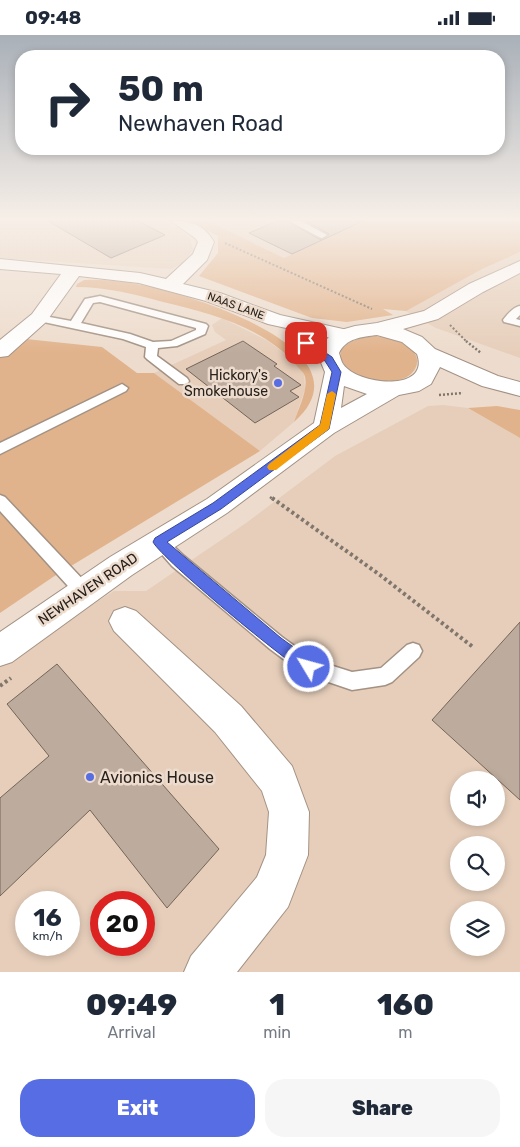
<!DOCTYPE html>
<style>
:root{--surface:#fff;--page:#f6f6f7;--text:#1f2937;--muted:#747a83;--accent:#566de3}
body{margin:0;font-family:Rubik,sans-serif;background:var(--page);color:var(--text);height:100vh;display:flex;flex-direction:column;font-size:19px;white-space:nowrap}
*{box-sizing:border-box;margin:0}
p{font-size:16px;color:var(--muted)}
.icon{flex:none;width:28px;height:28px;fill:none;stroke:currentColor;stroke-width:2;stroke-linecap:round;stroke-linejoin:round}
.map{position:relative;height:937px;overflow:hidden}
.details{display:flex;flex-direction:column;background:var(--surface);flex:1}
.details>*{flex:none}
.banner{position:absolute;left:15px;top:15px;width:490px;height:105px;border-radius:20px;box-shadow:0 2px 8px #0003;background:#fff;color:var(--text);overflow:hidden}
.controls{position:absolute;left:450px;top:736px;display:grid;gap:10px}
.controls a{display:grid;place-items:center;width:55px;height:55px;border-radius:50%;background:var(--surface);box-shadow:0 2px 8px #0003;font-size:25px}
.speed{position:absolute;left:15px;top:856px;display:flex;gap:10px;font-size:25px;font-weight:700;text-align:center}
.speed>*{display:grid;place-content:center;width:65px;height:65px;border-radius:50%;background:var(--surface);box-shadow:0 2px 8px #0003;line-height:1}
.speed small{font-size:12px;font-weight:400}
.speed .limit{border:8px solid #d22;background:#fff;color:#111}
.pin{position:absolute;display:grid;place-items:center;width:42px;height:42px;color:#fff;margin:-21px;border-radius:10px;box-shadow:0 2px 8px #0006}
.me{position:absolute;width:55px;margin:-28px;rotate:307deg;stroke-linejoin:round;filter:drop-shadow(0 0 4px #0008)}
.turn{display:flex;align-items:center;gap:18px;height:105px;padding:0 20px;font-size:22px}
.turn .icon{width:65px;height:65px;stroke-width:2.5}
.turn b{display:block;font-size:35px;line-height:42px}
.eta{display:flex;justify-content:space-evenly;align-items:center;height:85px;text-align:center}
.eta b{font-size:30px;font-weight:800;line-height:35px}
.primary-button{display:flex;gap:10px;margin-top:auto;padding:10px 20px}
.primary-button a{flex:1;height:58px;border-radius:20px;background:var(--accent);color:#fff;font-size:20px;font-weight:800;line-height:58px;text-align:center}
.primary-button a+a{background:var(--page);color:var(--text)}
.status{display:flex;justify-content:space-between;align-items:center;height:35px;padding:0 25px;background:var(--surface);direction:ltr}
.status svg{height:14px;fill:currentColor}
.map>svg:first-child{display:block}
.built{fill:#e6ceba;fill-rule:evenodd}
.green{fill:#e1b38c}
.building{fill:#bdab9d;stroke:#746558}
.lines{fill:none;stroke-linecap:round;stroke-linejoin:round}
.service-casing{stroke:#a39284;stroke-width:3}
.minor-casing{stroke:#a39284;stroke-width:2}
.tertiary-casing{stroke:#a39284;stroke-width:2}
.path-far2{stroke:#81766c;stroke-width:2;stroke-dasharray:2 2;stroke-linecap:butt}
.path-far1{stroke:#81766c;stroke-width:2.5;stroke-dasharray:2 2;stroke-linecap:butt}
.path{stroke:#81766c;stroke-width:4;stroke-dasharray:3 3;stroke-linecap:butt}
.service{fill:#fff;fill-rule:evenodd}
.minor{fill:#fff;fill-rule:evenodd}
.tertiary{fill:#fff;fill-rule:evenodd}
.route{fill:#566de3;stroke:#384794}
.slow{fill:#f59e0b}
.poi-dot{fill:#566de3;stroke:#eddccd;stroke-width:2}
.labels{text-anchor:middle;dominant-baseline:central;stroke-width:5;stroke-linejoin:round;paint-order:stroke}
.far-street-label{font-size:11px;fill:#27201b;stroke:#eddccd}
.poi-label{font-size:14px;fill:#27201b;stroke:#eddccd;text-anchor:end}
.street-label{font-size:14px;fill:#27201b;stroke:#eddccd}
.near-poi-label{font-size:16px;fill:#27201b;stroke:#eddccd;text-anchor:start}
</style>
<div class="status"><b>09:48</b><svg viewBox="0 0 49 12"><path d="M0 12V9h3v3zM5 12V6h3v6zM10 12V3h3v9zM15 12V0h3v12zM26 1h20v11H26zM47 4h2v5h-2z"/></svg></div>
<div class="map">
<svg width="520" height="937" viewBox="0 0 520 937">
<rect width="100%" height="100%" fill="#eddccd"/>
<path class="built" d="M0,186H164L180,195L190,203L193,215L183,228L171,234L0,223Z
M208,186H520V323L436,293L388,266L284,223Z
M222,283L268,306L289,322L304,339L305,354L294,387L260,416L154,338L226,305L215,297L212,290Z
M443,370L468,373L520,403V937H0V631L49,596L114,556H146L246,488L335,421L428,371ZM459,745H496V782H459ZM459,810H496V848H459ZM26,868H69V910H26ZM101,868H144V910H101ZM459,875H496V912H459Z"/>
<path class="green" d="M190,186H208L284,223L363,186H520V217L482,234L406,276L383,274L393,280L347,287L312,283L199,241L218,218V201Z
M84,245C107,244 129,247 152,252C198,263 373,317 294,387C298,374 310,352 304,339C302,336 298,333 296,330C264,292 210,278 163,267C134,259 106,252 76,252L77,249Z
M375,301C386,302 397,304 407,311C425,322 417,341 399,345C355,357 306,308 375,301Z
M26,304L102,312L137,338H154L260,416L53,542L0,578V322Z
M497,371L520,375V403L468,373Z"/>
<path class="building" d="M48,186H138L165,200L111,223Z
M277,186H287L321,205L329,199L306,186H363L292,219L249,198Z
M243,306L277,329L274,331L301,350L290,356L299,362L255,388L186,334Z
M520,587V765L432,685Z
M57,629L219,814L167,873L90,775L0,861V763L49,721L7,669Z"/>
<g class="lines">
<defs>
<path id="service" d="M289,186H301L327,200L322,203L319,202Z
M100,261L206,289L208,291L205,299L177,311L158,313L157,321L187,343L189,346L187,349H179L147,324L145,322L146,312L123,304L39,286L34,283L39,280L71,286L85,264ZM100,267L196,293V295L171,306L153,307L130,299L81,288L93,268Z
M520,271V280L516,284L520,285V291L504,287L503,285C507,280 513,272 520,271Z
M122,349L128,353L126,356L0,419V408Z
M0,460L5,462L89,551L91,556L89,561L83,563L77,561L0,476Z
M159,501L165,503L184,521L282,602L314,625L352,637L381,633L407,610L413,608L419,610L422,616L419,622L392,647L385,650L352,655L302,638L270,614L172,531L151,507L153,503Z"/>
<path id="minor" d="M171,186C191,186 204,189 214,207L207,225L183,249L220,258L280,280L352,296L355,300L352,304L345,306L268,289L206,266L139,248L79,241L46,287L8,321L0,322V305L32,279L61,239L0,234V224L140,238L166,244L193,219L198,207L195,203Z
M125,572L136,576L241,671L292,731L309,777L308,820L288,872L237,937H184L191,921L257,842L266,820L269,777L262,756L215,697L114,596L109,586L114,576Z"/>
<path id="tertiary" d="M520,226V238L483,257L438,284L403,294L422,302L435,314L498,341L520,347V361L482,351L440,332L431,349L419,356L399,360L334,398L227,478L132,540L12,627L0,631V597L110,522L207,464L314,388L325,337L317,318L324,307L334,297L355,291L377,288L424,276L469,249ZM377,300L402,307L417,319C431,357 358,351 343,329C341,326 340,321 339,318C346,303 362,302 377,300ZM344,351L367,359L341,373Z"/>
</defs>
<use href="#service" class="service-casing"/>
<use href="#minor" class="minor-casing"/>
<use href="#tertiary" class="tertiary-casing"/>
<path class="path-far2" d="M225,208L372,274
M450,290L467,307"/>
<path class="path-far1" d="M466,306L481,318
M303,311L299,315L306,321
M439,360L463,358
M270,462L274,465"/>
<path class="path" d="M272,463L380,540L473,612
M0,651L11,643"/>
<use href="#service" class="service"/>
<use href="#minor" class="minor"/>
<use href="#tertiary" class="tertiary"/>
</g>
<linearGradient id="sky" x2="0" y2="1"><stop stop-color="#a9b0b8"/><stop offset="0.58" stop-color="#f7efe8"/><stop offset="1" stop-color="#f7efe8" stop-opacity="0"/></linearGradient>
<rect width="520" height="318" fill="url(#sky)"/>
<path class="route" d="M306,305L332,322L341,337L329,394L221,474L167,507L281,603L314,627L316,632L314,637L309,639C290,631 162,524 153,507L155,503L213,468L320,390L332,337L325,326L303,309L302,308Z"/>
<path class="slow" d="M332,356L336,359L329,394L276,435H269L267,432L269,429L320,390L327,359Z"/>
<g class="poi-dot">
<circle cx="278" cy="348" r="5"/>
<circle cx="90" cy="742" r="5"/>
</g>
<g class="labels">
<g class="far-street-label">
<text transform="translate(236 271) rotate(20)">NAAS LANE</text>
</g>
<g class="poi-label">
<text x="268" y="340">Hickory's<tspan x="268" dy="16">Smokehouse</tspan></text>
</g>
<g class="street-label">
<text transform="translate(88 554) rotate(-34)">NEWHAVEN ROAD</text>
</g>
<g class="near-poi-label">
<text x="100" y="742">Avionics House</text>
</g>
</g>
</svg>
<div class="controls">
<a><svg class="icon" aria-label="sound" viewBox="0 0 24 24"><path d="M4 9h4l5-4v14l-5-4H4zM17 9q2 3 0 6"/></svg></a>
<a><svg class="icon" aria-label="search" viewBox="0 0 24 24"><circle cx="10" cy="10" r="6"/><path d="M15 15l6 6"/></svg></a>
<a><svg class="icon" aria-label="layers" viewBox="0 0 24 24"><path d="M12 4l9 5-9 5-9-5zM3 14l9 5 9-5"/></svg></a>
</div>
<div class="speed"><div>16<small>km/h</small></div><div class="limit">20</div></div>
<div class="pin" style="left:306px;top:308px;background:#d93025"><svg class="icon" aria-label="arrive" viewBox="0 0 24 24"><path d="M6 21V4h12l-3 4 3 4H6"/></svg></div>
<svg class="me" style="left:309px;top:632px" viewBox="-20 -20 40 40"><circle r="17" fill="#566de3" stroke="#fff" stroke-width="3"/><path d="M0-11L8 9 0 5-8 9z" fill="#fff"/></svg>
<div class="banner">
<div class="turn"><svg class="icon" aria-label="right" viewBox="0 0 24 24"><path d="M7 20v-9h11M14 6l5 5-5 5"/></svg><div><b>50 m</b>Newhaven Road</div></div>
</div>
</div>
<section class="details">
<div class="eta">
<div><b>09:49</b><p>Arrival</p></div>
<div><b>1</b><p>min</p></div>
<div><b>160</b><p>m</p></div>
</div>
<div class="primary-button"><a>Exit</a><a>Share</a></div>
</section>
